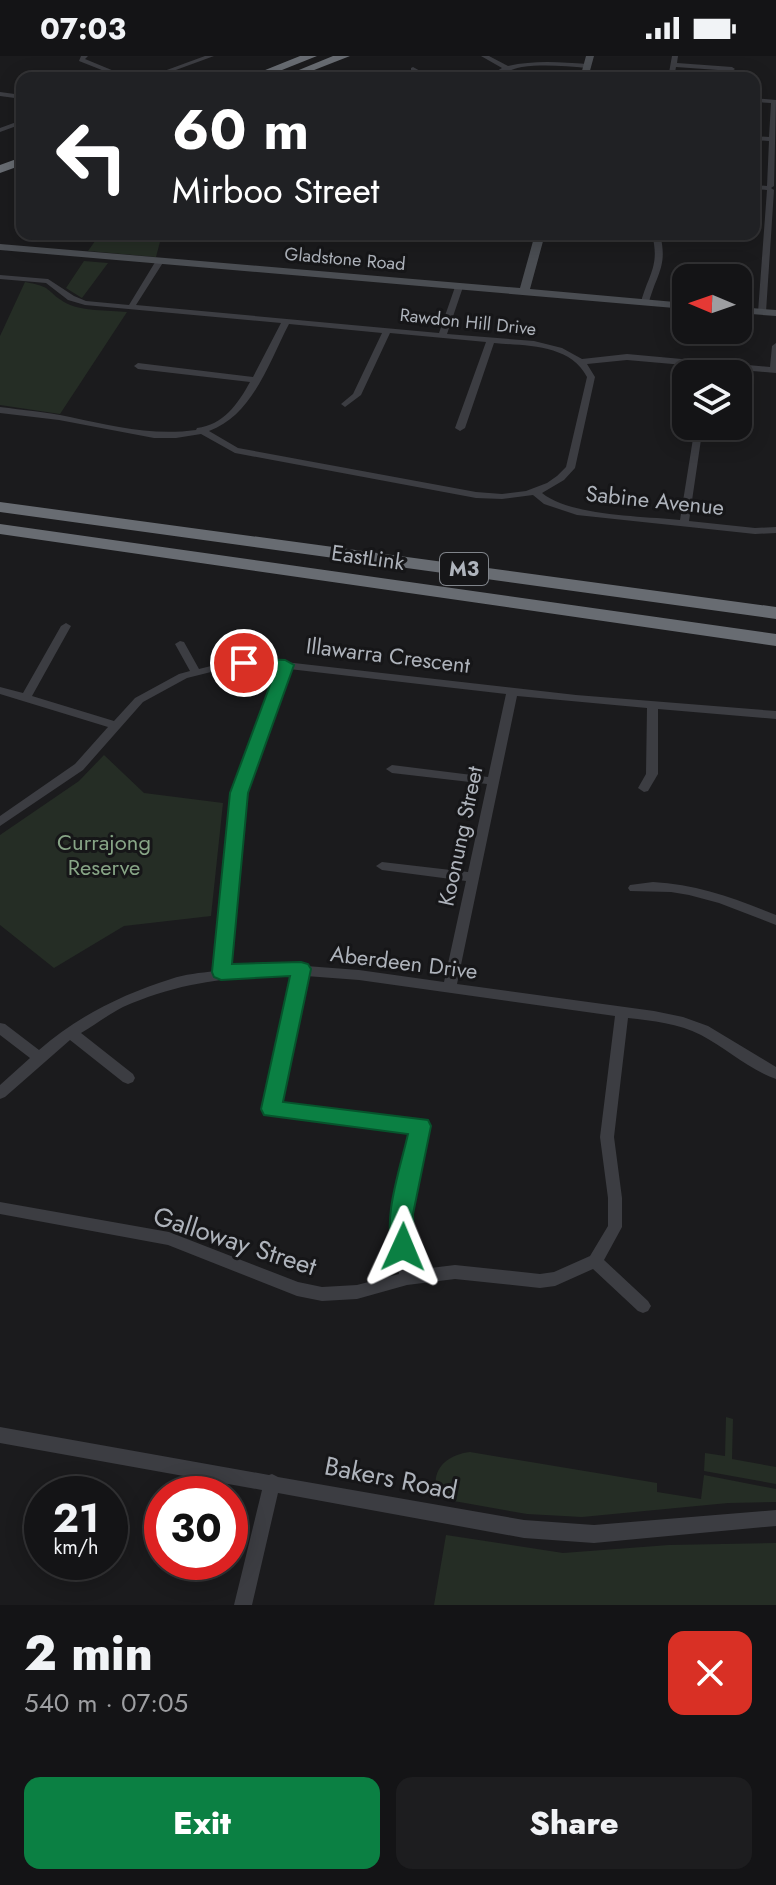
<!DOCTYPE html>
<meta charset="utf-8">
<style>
:root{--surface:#141416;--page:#1d1d1f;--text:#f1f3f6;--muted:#9d9ea1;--line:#333335;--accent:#0b8043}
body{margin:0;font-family:Jost,sans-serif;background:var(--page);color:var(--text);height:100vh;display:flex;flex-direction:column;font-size:30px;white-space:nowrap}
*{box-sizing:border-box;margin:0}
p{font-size:26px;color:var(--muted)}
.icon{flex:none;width:44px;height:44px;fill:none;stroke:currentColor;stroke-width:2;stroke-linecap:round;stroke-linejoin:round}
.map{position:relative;height:1549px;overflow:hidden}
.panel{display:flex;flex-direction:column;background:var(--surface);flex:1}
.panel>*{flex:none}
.banner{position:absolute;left:16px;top:16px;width:744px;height:168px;border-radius:16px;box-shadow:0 4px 20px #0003,0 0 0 2px var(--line);background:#202124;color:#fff;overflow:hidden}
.needle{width:52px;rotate:272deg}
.buttons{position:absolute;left:672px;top:208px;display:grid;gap:16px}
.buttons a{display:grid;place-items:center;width:80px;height:80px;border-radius:16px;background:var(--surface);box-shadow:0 4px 20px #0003,0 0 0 2px var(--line);font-size:40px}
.speed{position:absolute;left:24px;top:1420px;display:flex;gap:16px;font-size:40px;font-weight:700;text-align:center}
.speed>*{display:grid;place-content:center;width:104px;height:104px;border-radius:50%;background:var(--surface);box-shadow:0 4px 20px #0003,0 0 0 2px var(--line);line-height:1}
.speed small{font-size:20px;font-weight:400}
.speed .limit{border:12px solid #d22;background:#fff;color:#111}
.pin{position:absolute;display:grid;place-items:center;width:68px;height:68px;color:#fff;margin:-34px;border:4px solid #fff;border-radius:50%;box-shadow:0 2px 8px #0007}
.me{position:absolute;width:88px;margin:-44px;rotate:1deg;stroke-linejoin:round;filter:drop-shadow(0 0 6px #0008)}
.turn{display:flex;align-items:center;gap:28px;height:168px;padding:0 24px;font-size:36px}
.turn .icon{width:104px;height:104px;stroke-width:2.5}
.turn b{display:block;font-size:56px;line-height:68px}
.round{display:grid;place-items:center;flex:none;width:84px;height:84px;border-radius:16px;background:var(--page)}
.head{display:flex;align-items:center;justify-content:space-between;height:136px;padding:0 24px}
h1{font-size:48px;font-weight:800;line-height:60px}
.primary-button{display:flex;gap:16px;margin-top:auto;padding:16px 24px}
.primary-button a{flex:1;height:92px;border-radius:16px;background:var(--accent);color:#fff;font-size:32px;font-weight:800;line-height:92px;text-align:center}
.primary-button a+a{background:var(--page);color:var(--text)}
.status{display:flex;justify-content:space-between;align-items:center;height:56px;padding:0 40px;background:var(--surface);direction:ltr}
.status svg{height:22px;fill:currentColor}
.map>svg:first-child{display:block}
.green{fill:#252d25}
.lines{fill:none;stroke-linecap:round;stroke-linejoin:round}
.minor{fill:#3c3d42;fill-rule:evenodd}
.secondary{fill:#4a4d52;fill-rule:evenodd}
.motorway{fill:#686c72;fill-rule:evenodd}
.route{fill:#0b8043;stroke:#07532c;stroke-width:2}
.labels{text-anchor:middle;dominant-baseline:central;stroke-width:6;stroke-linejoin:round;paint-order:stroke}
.far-street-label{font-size:18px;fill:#aeb3bb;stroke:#161618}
.shield{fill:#161618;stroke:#80848a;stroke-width:2}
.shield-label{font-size:20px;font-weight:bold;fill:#aeb3bb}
.street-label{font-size:22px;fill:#aeb3bb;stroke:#161618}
.park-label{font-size:22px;fill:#87a586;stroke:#161618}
.near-street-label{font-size:26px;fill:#aeb3bb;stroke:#161618}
</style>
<div class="status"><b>07:03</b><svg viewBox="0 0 49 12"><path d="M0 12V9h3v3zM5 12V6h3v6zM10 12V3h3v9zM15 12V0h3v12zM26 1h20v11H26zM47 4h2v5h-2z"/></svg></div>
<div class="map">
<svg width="776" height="1549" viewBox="0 0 776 1549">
<rect width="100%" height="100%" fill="#1b1b1d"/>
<path class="green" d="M100,178H162L156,201L88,195Z
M84,205L108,207L82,242L66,232Z
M25,226C53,231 45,234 64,246C81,256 108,254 127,256L60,358L0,349V280Z
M104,699L144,737L223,747L211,860L124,870L54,912L0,869V779L79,725Z
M726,1361L733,1363L732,1403L776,1411V1428L704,1415L705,1397L725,1400Z
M470,1396L657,1427V1436L701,1443L704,1419L776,1433V1446L728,1447L582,1461L527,1458L448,1444L436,1431C433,1410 451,1398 470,1396Z
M446,1479L563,1497L669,1489L776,1487V1549H434Z"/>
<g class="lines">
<path class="minor" d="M81,0H88L85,3L131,22H122L79,5Z
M205,0H214L154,22H145Z
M481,0H489L508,10C534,4 560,6 587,8L590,10L587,12C565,10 543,8 522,11C509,13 498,22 485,22L502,12Z
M672,0H678L677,7L732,11L735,13L732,15L676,11L674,22H668Z
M413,11L431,21L432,22H424L411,14V12Z
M0,36L22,39V43L0,40Z
M754,42L776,44L774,130L771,132L774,134L766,256L762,258L758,256L767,134L754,133V129L767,130L769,85L754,84V80L769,81L771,47L754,46Z
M22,64V68L0,76V72Z
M432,178H440L442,181L435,183Z
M652,178H660C668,210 657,217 649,246L645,248L641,246C649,217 660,210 652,178Z
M157,203L164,205L136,249L439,277L455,231L459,229L463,231L447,278L534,285L562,292L582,303L627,298L770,311L772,290L776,287V317L627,304L587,308L595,321L575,412L564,424L542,437C570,460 642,460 680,464L695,370H703L689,465L755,472L776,471V477L755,478L577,459L544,448L533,439L502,443L476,442L235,397L201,378L176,382H154L59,364L0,357V351C23,354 47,356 70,361C112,370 152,380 196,374L197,372C223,369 238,348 250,326L138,313L134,310L138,307L253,321L281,267L85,249L68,244L46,227L0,223V219L48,223L74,240L86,245L129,249ZM289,268L382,277L353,338L341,348L345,351L361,339L390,277L486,286L455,372L460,375L465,372L494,287C526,290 570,288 587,321L566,411L557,420L547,427L526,435L502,438L476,436L238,392L209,375C253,359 269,306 289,268Z
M66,567L71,570L32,640L114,665L135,642L179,618L190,615L175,588L180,585L184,586L199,613L227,606H285L576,639L776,655V663L658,653V718L648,735L644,736L638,732L646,718L647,652L517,640L457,928L654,955L683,961L708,970L776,1011V1023C748,1013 726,992 701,979C678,967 653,965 628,962L614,1081L622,1142V1171L604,1204L648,1245L651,1250L648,1255L643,1257L638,1255L593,1213L555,1230L540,1232L455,1223L407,1229L357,1243L322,1245L297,1240L168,1189L0,1158V1146L169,1176L298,1226L322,1231L357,1229L399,1218L393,1175L412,1075L271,1059L266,1057L264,1053L293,919C231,921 182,925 123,951C109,958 95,969 81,977L133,1018L135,1022L133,1026L128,1028L123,1026L70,984L5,1041L0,1043V1029L30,1002L0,979V967L5,968L39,994C76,961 123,938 171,923C185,918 200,917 215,915L233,737L278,612H227L187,622L143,646L83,714L0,770V760L75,708L108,671L0,638V631L23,637L61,570ZM289,613L506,638L488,721L392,709L386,713L392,717L487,728L468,816L382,806L376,810L382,814L466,825L444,926L359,914L306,910L301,908L228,912L245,737ZM306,920L359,924L615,960L600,1081L608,1142V1170L590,1200L554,1216L540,1218L455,1209L414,1214L407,1175L427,1070L425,1066L279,1048Z
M653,826C697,828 736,843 776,859V869L719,847L689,839L671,836L630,835L628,832L630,829Z
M0,1371L269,1419L272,1418L278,1421L524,1464L594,1469L776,1454V1470L594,1487L524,1482L278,1437L252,1549H234L262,1434L0,1387Z"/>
<path class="secondary" d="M586,0H594L588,22H580Z
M535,178H545L530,233L686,247V253L0,194V188L520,232Z
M738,251L776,254V260L738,257Z"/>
<path class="motorway" d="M300,0H317L262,22H245Z
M333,0H350L304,18L294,16Z
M22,101V109L0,117V109Z
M0,446L776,551V563L0,456Z
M0,468L776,578V590L0,478Z"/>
</g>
<path class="route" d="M244,602L285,604L294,609L248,737L232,908L301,906L308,908L311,913L283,1046L428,1064L431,1070L413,1158L414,1191L411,1198L403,1201L395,1198C380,1168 401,1110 408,1078L264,1059L261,1053L290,920L221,924L214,921L212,916L230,737L276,613L238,611V603Z"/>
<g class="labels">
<g class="far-street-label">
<text transform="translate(345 203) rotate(5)">Gladstone Road</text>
<text transform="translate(468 266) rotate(6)">Rawdon Hill Drive</text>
</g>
<rect class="shield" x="440" y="497" width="48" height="32" rx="6"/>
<g class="shield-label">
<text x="464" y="513">M3</text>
</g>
<g class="street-label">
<text transform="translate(655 444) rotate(6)">Sabine Avenue</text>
<text transform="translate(368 501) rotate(8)">EastLink</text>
<text transform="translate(388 599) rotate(7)">Illawarra Crescent</text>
<text transform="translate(460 780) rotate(-78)">Koonung Street</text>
<text transform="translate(404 906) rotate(7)">Aberdeen Drive</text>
</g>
<g class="park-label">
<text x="104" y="786">Currajong<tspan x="104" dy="25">Reserve</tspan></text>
</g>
<g class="near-street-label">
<text transform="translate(235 1185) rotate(18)">Galloway Street</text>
<text transform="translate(391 1422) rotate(11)">Bakers Road</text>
</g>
</g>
</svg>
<div class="buttons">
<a><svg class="needle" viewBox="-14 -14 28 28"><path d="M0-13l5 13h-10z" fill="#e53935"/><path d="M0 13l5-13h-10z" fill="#9d9ea1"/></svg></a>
<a><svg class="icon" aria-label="layers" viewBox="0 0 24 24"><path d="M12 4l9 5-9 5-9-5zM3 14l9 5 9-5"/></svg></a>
</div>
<div class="speed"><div>21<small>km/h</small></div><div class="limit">30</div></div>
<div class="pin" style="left:244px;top:607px;background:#d93025"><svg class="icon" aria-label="arrive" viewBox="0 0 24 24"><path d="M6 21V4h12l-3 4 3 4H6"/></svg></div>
<svg class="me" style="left:403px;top:1191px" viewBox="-20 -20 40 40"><path d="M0-17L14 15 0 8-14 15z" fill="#0b8043" stroke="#fff" stroke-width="4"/></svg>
<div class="banner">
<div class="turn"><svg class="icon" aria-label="left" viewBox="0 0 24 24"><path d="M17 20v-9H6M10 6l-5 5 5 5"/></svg><div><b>60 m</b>Mirboo Street</div></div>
</div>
</div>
<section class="panel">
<div class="head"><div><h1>2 min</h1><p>540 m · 07:05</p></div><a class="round" style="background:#d93025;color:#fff"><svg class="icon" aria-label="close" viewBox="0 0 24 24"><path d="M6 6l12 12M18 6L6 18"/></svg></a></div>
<div class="primary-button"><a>Exit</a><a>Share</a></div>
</section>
